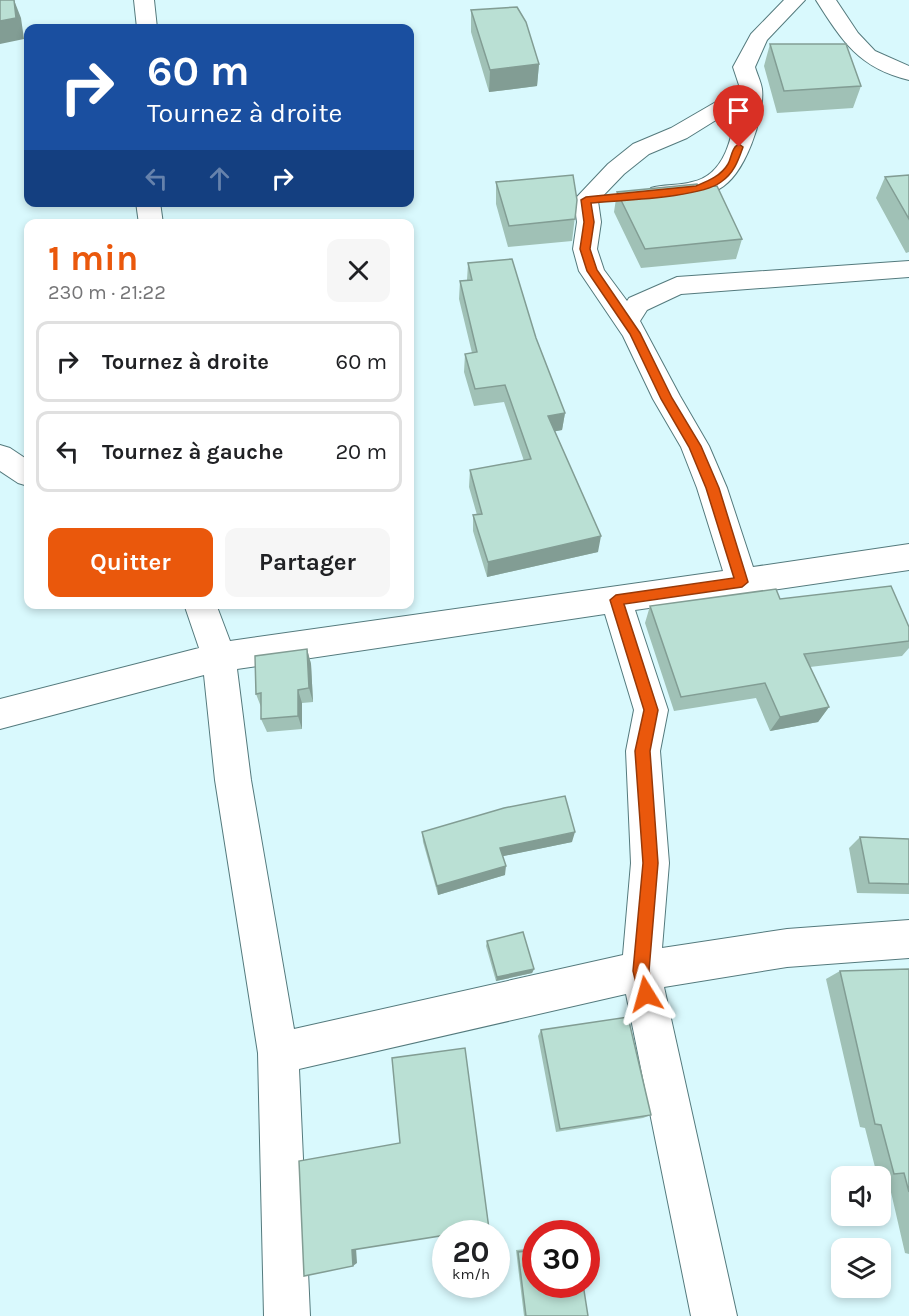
<!DOCTYPE html>
<html lang="fr">
<meta charset="utf-8">
<style>
:root{--surface:#fff;--page:#f6f6f6;--text:#202124;--muted:#757577;--line:#e0e0e0;--accent:#ea580c}
body{margin:0;font-family:Karla,sans-serif;background:var(--page);color:var(--text);height:100vh;display:flex;flex-direction:column;font-size:22px;white-space:nowrap}
*{box-sizing:border-box;margin:0}
p{font-size:20px;color:var(--muted)}
.icon{flex:none;width:33px;height:33px;fill:none;stroke:currentColor;stroke-width:2;stroke-linecap:round;stroke-linejoin:round}
.map{position:relative;flex:1;overflow:hidden}
.drawer{position:absolute;left:24px;top:219px;width:390px;height:390px;display:flex;flex-direction:column;background:var(--surface);border-radius:12px;box-shadow:0 3px 9px #0003}
.drawer>*{flex:none}
.banner{position:absolute;left:24px;top:24px;width:390px;height:183px;border-radius:12px;box-shadow:0 3px 9px #0003;background:#1a4fa0;color:#fff;overflow:hidden}
.buttons{position:absolute;left:831px;top:1166px;display:grid;gap:12px}
.buttons a{display:grid;place-items:center;width:60px;height:60px;border-radius:12px;background:var(--surface);box-shadow:0 3px 9px #0003;font-size:30px}
.speed{position:absolute;left:432px;top:1220px;display:flex;gap:12px;font-size:30px;font-weight:700;text-align:center}
.speed>*{display:grid;place-content:center;width:78px;height:78px;border-radius:50%;background:var(--surface);box-shadow:0 3px 9px #0003;line-height:1}
.speed small{font-size:15px;font-weight:400}
.speed .limit{border:9px solid #d22;background:#fff;color:#111}
.pin{position:absolute;display:grid;place-items:center;width:51px;height:51px;color:#fff;margin:-62px -26px;border-radius:50% 50% 50% 0;rotate:-45deg;box-shadow:0 0 6px #0007}
.pin .icon{rotate:45deg}
.me{position:absolute;width:66px;margin:-33px;rotate:352deg;stroke-linejoin:round;filter:drop-shadow(0 0 4px #0008)}
.turn{display:flex;align-items:center;gap:21px;height:126px;padding:0 24px;font-size:27px}
.turn .icon{width:78px;height:78px;stroke-width:2.5}
.turn b{display:block;font-size:42px;line-height:51px}
.lanes{display:flex;align-items:center;height:57px;padding:0 24px;background:#0003;justify-content:center;gap:30px;direction:ltr}
.lanes .off{opacity:.35}
.round{display:grid;place-items:center;flex:none;width:63px;height:63px;border-radius:12px;background:var(--page)}
.headline{display:flex;align-items:center;justify-content:space-between;height:102px;padding:0 24px}
h1{font-size:36px;font-weight:700;line-height:45px;color:var(--accent)}
.action{display:flex;gap:12px;margin-top:auto;padding:12px 24px}
.action a{flex:1;height:69px;border-radius:12px;background:var(--accent);color:#fff;font-size:24px;font-weight:700;line-height:69px;text-align:center}
.action a+a{background:var(--page);color:var(--text)}
ul{padding:0;list-style:none}
li{display:flex;align-items:center;gap:18px;height:81px;margin:0 12px 9px;padding:0 12px;border:3px solid var(--line);border-radius:12px}
li div{flex:1}
li b{display:block;font-size:22px}
li em{font-style:normal}
.map>svg:first-child{display:block}
.lines{fill:none;stroke-linecap:round;stroke-linejoin:round}
.minor-casing{stroke:#547a7d;stroke-width:2}
.minor{fill:#fff;fill-rule:evenodd}
.wall{fill:#a0c1b6}
.shaded-wall{fill:#829d94}
.building{fill:#bae0d4;stroke:#829d94;stroke-width:1.5}
.route{fill:#ea580c;stroke:#983908;stroke-width:1.5}
</style>
<div class="map">
<svg width="909" height="1316" viewBox="0 0 909 1316">
<rect width="100%" height="100%" fill="#d9f9fd"/>
<g class="lines">
<defs>
<path id="minor" d="M134,0H154L157,28H137Z
M784,0H805L767,40L755,67C757,74 761,82 762,89C765,116 745,176 719,189C708,195 695,197 683,198C672,199 662,201 651,198L647,193L651,188C664,184 679,186 692,182C726,175 732,136 737,107L687,138L649,154L624,174L598,201L601,222L597,249L604,270L627,301L629,298L677,277L909,261V277L681,294L647,310L640,321L680,396L709,446L727,488L753,567L909,544V570L635,610L668,710L660,751L669,863L662,948L787,929L909,920V958L787,967L664,987L737,1316H691L626,994L299,1069L310,1316H264L258,1053L215,780L204,675L0,729V699L199,648L184,604H216L230,641L723,571L697,488L681,447L653,399L623,336L579,271L573,249L577,222L574,200L608,164L633,144L671,128L740,88L733,67L751,34ZM605,614L634,710L626,751L631,863L623,955L294,1029L251,780L237,669Z
M816,0H836L858,33L875,51L909,66V80C859,68 842,41 816,0Z
M136,202H160L163,224H139Z
M0,445L10,448L28,460V486L18,483L0,471Z"/>
</defs>
<use href="#minor" class="minor-casing"/>
<use href="#minor" class="minor"/>
</g>
<path class="wall" d="M471,10L539,64L537,86L489,92L471,32Z
M770,44L861,86L853,108L777,113L764,66Z
M909,175V252L906,253L876,198L885,177Z
M496,182L577,200L572,241L508,247L496,204Z
M698,187L742,239L736,259L641,268L614,212L617,192Z
M468,263L536,338L565,413L562,430L555,431L598,552L487,577L473,531V515H477L469,487L470,470L524,461L504,402L474,406L464,372L465,354L472,353L459,299L460,281L467,280Z
M780,599L909,627V648L902,656L810,667L829,707L818,722L770,731L756,698L674,711L645,623L650,606Z
M307,649L311,664L313,702L302,703V729L267,732L261,719V707L256,694Z
M422,832L572,842L503,856L505,875L438,895L423,842Z
M860,837L909,839V894L857,893L849,848Z
M487,941L534,969L532,973L496,981L486,946Z
M909,969V1254L905,1253L887,1175H877L865,1128L860,1127L826,979L840,971Z
M541,1030L651,1115L643,1118L556,1132L538,1036Z
M536,1248V1284L588,1316H524L516,1250Z"/>
<path class="shaded-wall" d="M14,0L21,18L24,39L0,44V21Z
M539,64L537,86L489,92L490,70Z
M565,413L562,430L546,433L548,416Z
M601,536L598,552L487,577L488,562Z
M307,649L311,664L313,702L309,688Z
M298,690L302,703V729L298,716Z
M829,707L818,722L770,731L780,717Z
M575,832L572,842L499,857L500,848Z
M506,866L505,875L438,895L437,886Z
M534,969L532,973L496,981L497,977Z
M356,1248L357,1263L353,1266L352,1250Z"/>
<path class="building" d="M0,0H14L16,18L0,21Z
M517,7L526,22L539,64L490,70L471,10Z
M770,44H846L861,86L784,91Z
M573,175L577,200L575,219L509,226L496,182Z
M909,175V219L885,177Z
M697,184L698,187L717,186L742,239L645,249L617,192Z
M512,259L536,338L565,413L548,416L601,536L488,562L473,515L482,514L470,470L531,459L505,385L475,389L465,354L477,352L460,281L472,280L468,263Z
M891,586L909,627V641L804,654L829,707L780,717L765,683L681,697L650,606L776,589L780,599Z
M307,649L309,688L298,690V716L261,719V693L256,694L255,656Z
M565,796L575,832L500,848L506,866L437,886L422,832L504,808Z
M860,837L909,839V884L869,883Z
M523,932L534,969L497,977L487,941Z
M909,969V1192L904,1173L894,1174L881,1125L875,1124L840,971Z
M628,1017L651,1115L560,1129L541,1030Z
M465,1048L489,1229L462,1233H446V1235L352,1250L353,1266L304,1276L299,1161L400,1143L392,1058Z
M536,1250V1284H583L588,1316H526L518,1252Z"/>
<path class="route" d="M739,144L743,147C738,161 734,173 721,182C700,198 620,200 591,203L594,222L590,249L597,270L640,333L672,398L701,446L719,488L748,582L742,587L624,604L658,710L650,751L658,863L649,971L654,994L652,1000L646,1002L640,1000L633,971L643,863L635,751L644,710L610,600L616,595L734,578L706,488L689,447L661,399L630,334L587,271L580,249L584,222L581,200L586,197L696,186C708,181 721,176 728,164C732,157 731,148 739,144Z"/>
</svg>
<div class="buttons">
<a><svg class="icon" aria-label="sound" viewBox="0 0 24 24"><path d="M4 9h4l5-4v14l-5-4H4zM17 9q2 3 0 6"/></svg></a>
<a><svg class="icon" aria-label="layers" viewBox="0 0 24 24"><path d="M12 4l9 5-9 5-9-5zM3 14l9 5 9-5"/></svg></a>
</div>
<div class="speed"><div>20<small>km/h</small></div><div class="limit">30</div></div>
<div class="pin" style="left:739px;top:147px;background:#d93025"><svg class="icon" aria-label="arrive" viewBox="0 0 24 24"><path d="M6 21V4h12l-3 4 3 4H6"/></svg></div>
<svg class="me" style="left:646px;top:994px" viewBox="-20 -20 40 40"><path d="M0-17L14 15 0 8-14 15z" fill="#ea580c" stroke="#fff" stroke-width="4"/></svg>
<div class="banner">
<div class="turn"><svg class="icon" aria-label="right" viewBox="0 0 24 24"><path d="M7 20v-9h11M14 6l5 5-5 5"/></svg><div><b>60 m</b>Tournez à droite</div></div>
<div class="lanes"><svg class="icon off" aria-label="left" viewBox="0 0 24 24"><path d="M17 20v-9H6M10 6l-5 5 5 5"/></svg><svg class="icon off" aria-label="ahead" viewBox="0 0 24 24"><path d="M12 20V5M6 11l6-6 6 6"/></svg><svg class="icon" aria-label="right" viewBox="0 0 24 24"><path d="M7 20v-9h11M14 6l5 5-5 5"/></svg></div>
</div>
<section class="drawer">
<div class="headline"><div><h1>1 min</h1><p>230 m · 21:22</p></div><a class="round"><svg class="icon" aria-label="close" viewBox="0 0 24 24"><path d="M6 6l12 12M18 6L6 18"/></svg></a></div>
<ul>
<li><svg class="icon" aria-label="right" viewBox="0 0 24 24"><path d="M7 20v-9h11M14 6l5 5-5 5"/></svg><div><b>Tournez à droite</b></div><em>60 m</em></li>
<li><svg class="icon" aria-label="left" viewBox="0 0 24 24"><path d="M17 20v-9H6M10 6l-5 5 5 5"/></svg><div><b>Tournez à gauche</b></div><em>20 m</em></li>
</ul>
<div class="action"><a>Quitter</a><a>Partager</a></div>
</section>
</div>
